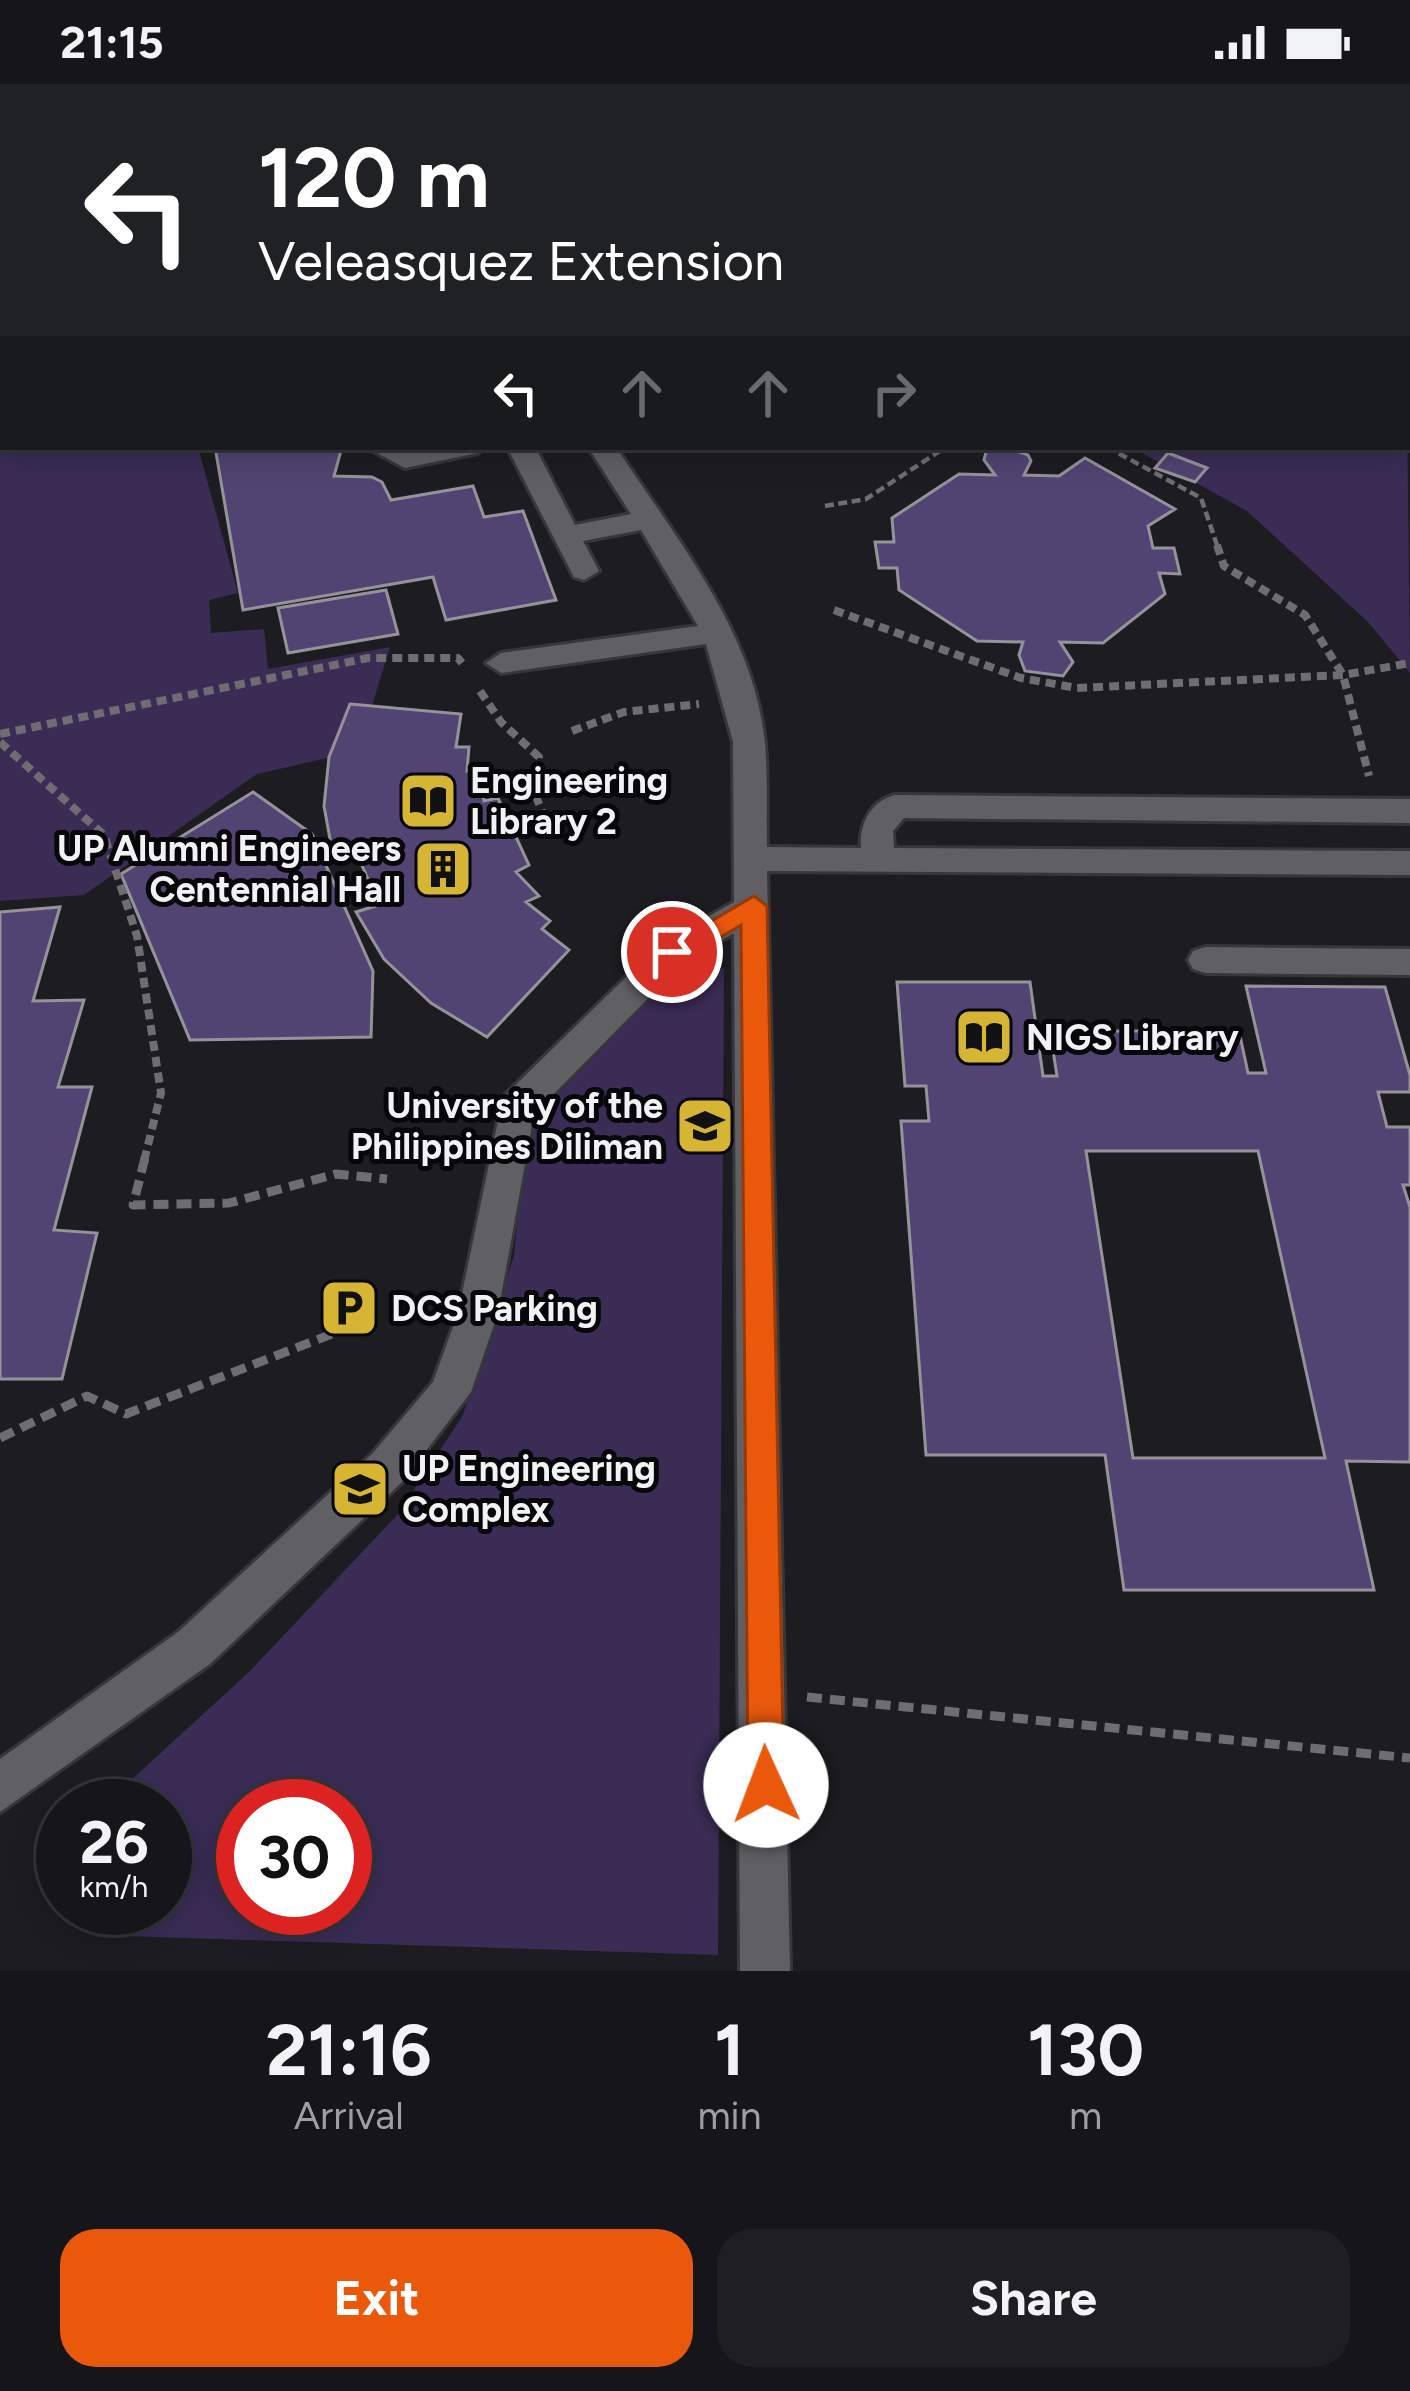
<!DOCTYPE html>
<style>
:root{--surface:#161519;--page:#1f1e22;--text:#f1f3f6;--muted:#9e9fa2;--line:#353438;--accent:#ea580c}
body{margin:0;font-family:Figtree,sans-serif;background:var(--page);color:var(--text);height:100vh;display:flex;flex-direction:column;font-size:45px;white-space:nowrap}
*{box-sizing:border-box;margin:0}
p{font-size:39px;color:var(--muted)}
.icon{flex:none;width:66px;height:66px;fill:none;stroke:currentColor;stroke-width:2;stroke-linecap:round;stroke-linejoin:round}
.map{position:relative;height:1887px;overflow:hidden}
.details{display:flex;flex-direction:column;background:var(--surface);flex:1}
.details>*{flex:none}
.banner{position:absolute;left:0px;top:0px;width:1410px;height:366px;box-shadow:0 6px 30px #0003,0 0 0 3px var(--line);background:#202124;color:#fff;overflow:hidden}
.speed{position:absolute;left:36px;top:1695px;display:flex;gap:24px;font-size:60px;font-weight:700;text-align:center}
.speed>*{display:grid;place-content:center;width:156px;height:156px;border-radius:50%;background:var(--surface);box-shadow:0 6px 30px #0003,0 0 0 3px var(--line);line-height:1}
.speed small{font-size:30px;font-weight:400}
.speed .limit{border:18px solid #d22;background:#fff;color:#111}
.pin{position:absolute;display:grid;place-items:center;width:102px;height:102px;color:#fff;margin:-51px;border:6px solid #fff;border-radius:50%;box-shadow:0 3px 12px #0007}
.me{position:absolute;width:132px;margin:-66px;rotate:358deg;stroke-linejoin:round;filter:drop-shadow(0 0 9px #0008)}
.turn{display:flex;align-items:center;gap:42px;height:252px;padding:0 60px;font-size:54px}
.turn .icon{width:156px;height:156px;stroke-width:2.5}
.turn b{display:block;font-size:84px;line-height:102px}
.lanes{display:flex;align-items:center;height:114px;padding:0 60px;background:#0003;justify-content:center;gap:60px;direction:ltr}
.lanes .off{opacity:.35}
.eta{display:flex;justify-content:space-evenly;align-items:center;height:204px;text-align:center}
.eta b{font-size:72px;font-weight:700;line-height:84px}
.primary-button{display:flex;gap:24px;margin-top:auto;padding:24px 60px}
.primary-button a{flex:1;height:138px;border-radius:36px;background:var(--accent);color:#fff;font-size:48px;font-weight:700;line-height:138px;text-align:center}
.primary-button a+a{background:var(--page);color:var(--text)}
.status{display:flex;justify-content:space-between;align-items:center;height:84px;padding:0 60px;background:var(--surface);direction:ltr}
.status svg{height:33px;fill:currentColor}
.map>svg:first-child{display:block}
.green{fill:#3a2c55;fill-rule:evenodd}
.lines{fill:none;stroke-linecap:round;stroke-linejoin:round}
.stream{fill:#706192;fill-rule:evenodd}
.building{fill:#524472;stroke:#959399;stroke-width:3;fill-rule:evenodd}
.minor-casing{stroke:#373639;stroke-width:6}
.path-far2{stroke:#6e6d71;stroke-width:4.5;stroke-dasharray:9 4.5;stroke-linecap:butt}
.path-far1{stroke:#6e6d71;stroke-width:8;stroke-dasharray:10 6;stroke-linecap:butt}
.path{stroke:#6e6d71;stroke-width:9;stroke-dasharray:15 8;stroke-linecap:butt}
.minor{fill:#605f64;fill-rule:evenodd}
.route{fill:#ea580c;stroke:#983908;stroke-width:3}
.labels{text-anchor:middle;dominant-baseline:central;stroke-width:10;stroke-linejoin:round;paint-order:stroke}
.poi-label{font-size:36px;font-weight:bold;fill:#f2f1f4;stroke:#070709;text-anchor:start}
</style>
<div class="status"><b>21:15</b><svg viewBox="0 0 49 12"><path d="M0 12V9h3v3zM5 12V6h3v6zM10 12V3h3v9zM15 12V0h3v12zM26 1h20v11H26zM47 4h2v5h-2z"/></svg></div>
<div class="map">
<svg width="1410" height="1887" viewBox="0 0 1410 1887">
<rect width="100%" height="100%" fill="#1d1c21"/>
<path class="green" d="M0,0H448L3,3L0,70Z
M0,221L3,363H198L238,509L209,516L211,549L264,545L268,585L390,563L358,667L257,690L84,811L0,817Z
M1407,315L1410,589L1368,538L1247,427L1131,363H1407Z
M724,884L718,1871L124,1852L125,1824H165V1722H129L130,1697L250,1587L398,1430L463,1331L514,1172L527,1037L644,913ZM243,1722H345V1824H243Z"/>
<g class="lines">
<path class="stream" d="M1276,0H1286V3H1276Z
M1407,347H1410V355H1407Z"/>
</g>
<path class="building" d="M710,0H872L895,3H710Z
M215,363H342L334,392L372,393L382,398L391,416L473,402L484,433L523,427L556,516L446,536L433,493L243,526Z
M1006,363L1028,371L1031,377L1024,391L1059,392L1085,374L1175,425L1148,442L1153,464H1174L1180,490L1159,489L1165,510L1103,559L1060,558L1073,578L1063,592L1025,587L1019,571L1023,558L977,557L899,506L897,484H879L875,458H894L892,434L959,390L995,391L984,376L986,368Z
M1168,369L1207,384L1195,398L1155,384Z
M386,506L398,550L288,569L278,524Z
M350,620L461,630L456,663H469L467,687L480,686L484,717L498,714L529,781L516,788L539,812L526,818L550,837L542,845L569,866L487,953L431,919L384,875L356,828L379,821L354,763L332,766L324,722L329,673Z
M253,708L312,750L373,887L371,953L190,956L121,790Z
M60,823L33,917L84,916L58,1003H92L54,1146L97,1149L62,1295H0V828Z
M897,898H1030L1043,992H1057L1050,947H1239L1248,989H1266L1246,902L1385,903L1410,991V1008H1378L1387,1043H1410V1101H1403L1410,1123V1378L1346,1377L1374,1506H1124L1105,1371H926L901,1037H929L926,1002H905ZM1086,1067H1258L1325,1374H1133Z"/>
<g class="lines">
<defs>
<path id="minor" d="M449,0H471V3H449Z
M1392,0H1410V6L1390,3Z
M1407,50L1410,51V65L1407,64Z
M0,162H3V176H0Z
M1410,248V264L1407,265V249Z
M1407,277H1410V293H1407Z
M366,363H482L478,369L405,384Z
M507,363H535L575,441L631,430L588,363H616C675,454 755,548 765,660C768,694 766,729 767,763L861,764C859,740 871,717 895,711L1410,715V739L904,734L893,747L894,764L1410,767V791L767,787L790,1887H740L734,849L684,878L534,1030L498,1229L471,1308L402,1398L210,1580L0,1728V1675L178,1548L372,1370L433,1298L458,1229L503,1013L660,860L734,818L733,658L706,560L501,589L486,579L501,569L698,542L641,446L583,457L599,487L584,496L574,493Z
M1205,863L1410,865V891L1205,889L1193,885L1188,876L1193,867Z"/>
</defs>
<use href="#minor" class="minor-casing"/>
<path class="path-far2" d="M1107,363L1201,414L1218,464
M825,422L866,415L946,363"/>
<path class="path-far1" d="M1217,461L1224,482L1305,531L1343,591L1369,692
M834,526L1021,594L1077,604L1343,591L1410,579
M480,607L501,638L539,673L534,708L542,727
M572,647L624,628L699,620
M0,650L368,574H458L462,579
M0,658L104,751L137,852L161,1009L144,1077"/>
<path class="path" d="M145,1074L133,1121L229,1119L336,1090L387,1095
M0,1354L87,1312L126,1330L355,1241
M807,1613L1410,1674"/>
<use href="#minor" class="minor"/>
</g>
<path class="route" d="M754,812L767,822L784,1701L779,1714L766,1719L753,1714L748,1701L741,841L682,876L672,878L659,868Z"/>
<defs>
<symbol id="library-square" viewBox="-11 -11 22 22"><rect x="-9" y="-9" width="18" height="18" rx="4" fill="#d6b534" stroke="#070709"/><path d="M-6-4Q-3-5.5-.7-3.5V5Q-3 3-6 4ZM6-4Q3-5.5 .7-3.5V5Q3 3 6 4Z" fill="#111"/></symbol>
<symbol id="building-square" viewBox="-11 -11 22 22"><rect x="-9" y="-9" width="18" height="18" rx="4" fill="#d6b534" stroke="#070709"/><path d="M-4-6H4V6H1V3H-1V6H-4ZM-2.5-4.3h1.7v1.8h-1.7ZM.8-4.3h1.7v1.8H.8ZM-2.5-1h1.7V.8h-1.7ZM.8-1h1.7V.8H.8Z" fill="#111"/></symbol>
<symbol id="university-square" viewBox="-11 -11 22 22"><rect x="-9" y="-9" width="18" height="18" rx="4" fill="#d6b534" stroke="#070709"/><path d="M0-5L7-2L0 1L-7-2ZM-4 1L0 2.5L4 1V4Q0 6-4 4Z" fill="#111"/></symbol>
<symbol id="parking-square" viewBox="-11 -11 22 22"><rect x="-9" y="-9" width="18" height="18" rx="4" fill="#d6b534" stroke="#070709"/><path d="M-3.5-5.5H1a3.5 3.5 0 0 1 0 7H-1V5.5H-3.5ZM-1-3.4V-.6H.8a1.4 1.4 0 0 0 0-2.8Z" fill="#111"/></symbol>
</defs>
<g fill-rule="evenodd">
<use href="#library-square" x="395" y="684" width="66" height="66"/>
<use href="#building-square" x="410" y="752" width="66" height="66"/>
<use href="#library-square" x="951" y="920" width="66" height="66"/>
<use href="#university-square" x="672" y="1009" width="66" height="66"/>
<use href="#parking-square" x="316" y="1191" width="66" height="66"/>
<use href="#university-square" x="327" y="1372" width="66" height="66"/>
</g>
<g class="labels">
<g class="poi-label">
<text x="470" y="696">Engineering<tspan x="470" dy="41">Library 2</tspan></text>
<text x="401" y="764" text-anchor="end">UP Alumni Engineers<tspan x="401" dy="41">Centennial Hall</tspan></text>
<text x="1026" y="953">NIGS Library</text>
<text x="663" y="1021" text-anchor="end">University of the<tspan x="663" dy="41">Philippines Diliman</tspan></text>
<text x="391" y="1224">DCS Parking</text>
<text x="402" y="1384">UP Engineering<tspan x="402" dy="41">Complex</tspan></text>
</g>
</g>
</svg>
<div class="speed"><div>26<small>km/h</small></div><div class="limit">30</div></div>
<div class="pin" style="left:672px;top:868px;background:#d93025"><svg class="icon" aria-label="arrive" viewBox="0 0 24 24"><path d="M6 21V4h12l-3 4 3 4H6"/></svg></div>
<svg class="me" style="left:766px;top:1701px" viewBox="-20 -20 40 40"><circle r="19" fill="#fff"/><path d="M0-13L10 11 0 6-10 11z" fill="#ea580c"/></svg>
<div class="banner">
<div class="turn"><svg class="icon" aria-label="left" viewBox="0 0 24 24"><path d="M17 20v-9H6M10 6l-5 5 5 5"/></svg><div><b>120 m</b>Veleasquez Extension</div></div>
<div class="lanes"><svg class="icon" aria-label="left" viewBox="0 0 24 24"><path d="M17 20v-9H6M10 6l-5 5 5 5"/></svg><svg class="icon off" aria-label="ahead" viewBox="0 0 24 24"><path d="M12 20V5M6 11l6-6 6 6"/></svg><svg class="icon off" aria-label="ahead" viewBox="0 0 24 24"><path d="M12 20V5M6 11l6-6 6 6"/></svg><svg class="icon off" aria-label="right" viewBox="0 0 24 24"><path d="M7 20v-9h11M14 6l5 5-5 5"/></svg></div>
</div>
</div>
<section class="details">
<div class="eta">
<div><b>21:16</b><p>Arrival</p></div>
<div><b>1</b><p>min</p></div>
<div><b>130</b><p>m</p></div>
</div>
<div class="primary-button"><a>Exit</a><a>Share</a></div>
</section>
